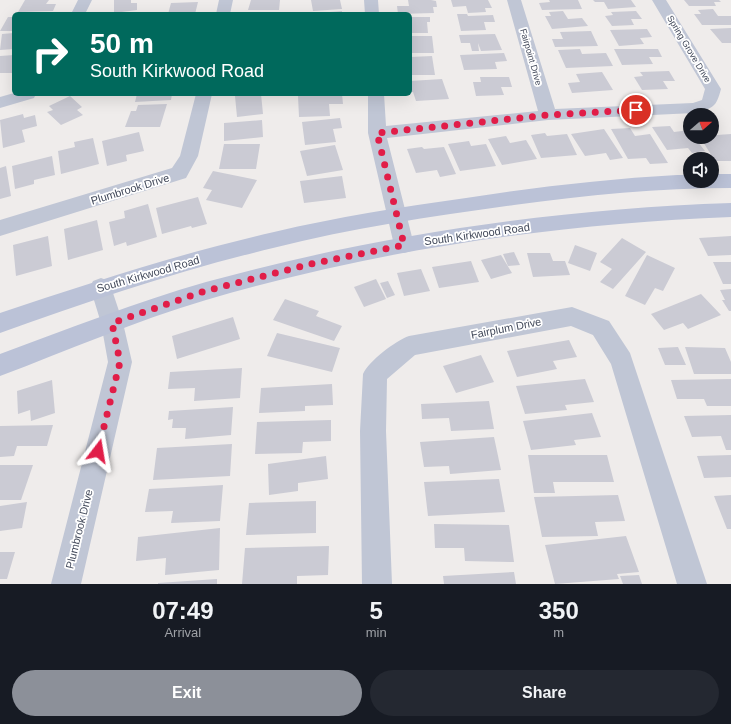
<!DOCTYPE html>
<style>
:root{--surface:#171b24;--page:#242831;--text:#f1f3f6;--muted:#9ea1a6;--accent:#8c9099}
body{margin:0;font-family:Arial,sans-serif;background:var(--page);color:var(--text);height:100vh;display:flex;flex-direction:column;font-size:15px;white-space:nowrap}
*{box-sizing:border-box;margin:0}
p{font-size:13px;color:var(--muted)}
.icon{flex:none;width:22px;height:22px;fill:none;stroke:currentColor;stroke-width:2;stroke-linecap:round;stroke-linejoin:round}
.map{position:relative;height:584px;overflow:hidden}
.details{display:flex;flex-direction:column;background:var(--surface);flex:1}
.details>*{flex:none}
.guide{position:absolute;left:12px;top:12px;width:400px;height:84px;border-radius:6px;box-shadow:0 4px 16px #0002;background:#00695c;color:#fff;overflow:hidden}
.needle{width:26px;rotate:70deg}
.fabs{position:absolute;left:683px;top:108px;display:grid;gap:8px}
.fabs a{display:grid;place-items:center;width:36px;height:36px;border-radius:50%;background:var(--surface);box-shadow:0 4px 16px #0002;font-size:20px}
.pin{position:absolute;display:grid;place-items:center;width:34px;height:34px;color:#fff;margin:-17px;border:2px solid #fff;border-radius:50%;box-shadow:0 1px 4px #0007}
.me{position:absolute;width:44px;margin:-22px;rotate:14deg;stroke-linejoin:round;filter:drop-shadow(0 0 3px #0008)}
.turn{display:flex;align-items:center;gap:14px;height:84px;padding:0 12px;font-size:18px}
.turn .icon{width:52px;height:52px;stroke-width:2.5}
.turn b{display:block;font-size:28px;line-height:34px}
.eta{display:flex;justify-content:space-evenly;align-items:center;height:68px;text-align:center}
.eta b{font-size:24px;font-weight:700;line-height:28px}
.primary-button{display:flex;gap:8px;margin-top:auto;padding:8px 12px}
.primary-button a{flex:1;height:46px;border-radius:24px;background:var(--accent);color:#fff;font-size:16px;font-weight:700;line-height:46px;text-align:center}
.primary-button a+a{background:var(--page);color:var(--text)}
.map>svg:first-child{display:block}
.building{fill:#cbcbd4}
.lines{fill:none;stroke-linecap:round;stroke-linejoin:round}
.street{fill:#c0c6d5;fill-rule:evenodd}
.secondary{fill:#bbc2d7;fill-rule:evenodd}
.route{stroke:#e11d48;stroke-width:7;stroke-dasharray:0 12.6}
.labels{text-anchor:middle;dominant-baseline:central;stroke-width:3.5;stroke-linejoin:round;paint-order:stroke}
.far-street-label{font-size:9px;fill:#42495a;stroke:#fff}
.street-label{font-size:11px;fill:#42495a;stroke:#fff}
</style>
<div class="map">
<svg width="731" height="584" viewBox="0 0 731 584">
<rect width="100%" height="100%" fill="#efeceb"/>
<path class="building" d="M25,0H49L46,4H56L53,11L18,12Z
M114,0H131V3H137V10L114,13Z
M251,0H280L279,10H248Z
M311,0H340L342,9L313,11Z
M408,0H431L436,1L437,7H433L434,13L398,14L397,6H409Z
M451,0H488L492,8H485L486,12L468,13L466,6L453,7Z
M549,0H578L582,9L542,10L539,3L550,2Z
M593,0H631L636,7L608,9L604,2H595Z
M684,0H719L721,2H714L716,6H689Z
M198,2L195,14H168L171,3Z
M713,9L718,16H731V25H702L694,14H701L698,10Z
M342,11V14H317V13Z
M563,11L568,19L582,18L588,26L552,29L545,16H551L549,12Z
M636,11L642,19H631L634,25L612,26L605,16L613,15L611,12Z
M457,14H467L468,16L493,15L495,22H484L486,30L461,31Z
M8,17H14V31H0Z
M410,17H430V22H427L428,33H410Z
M731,28V43H722L710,29Z
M647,29L652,37L640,38L644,44L619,46L610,30Z
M591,31L598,46L555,47L552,39H563L560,32Z
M14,33V49L0,50L2,34Z
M495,34L502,50L481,51L478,43L479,51H472L470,43H461L459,35Z
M410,36H432L434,53H410Z
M580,49L582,54L606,53L613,66L566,68L558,50Z
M614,49H658L662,57H649L653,64L622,65Z
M504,53L507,61L495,62L497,69L464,70L460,55Z
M14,55V73H0V56Z
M432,56L435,75H410V57Z
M669,71L675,81H663L668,89L642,90L634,77L643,76L640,72Z
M602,72L613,90L572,93L568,83L580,82L576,74Z
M480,77H509L512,87H501L504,95L476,96L473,82H481Z
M442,79L449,99L416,101L413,92H410V81Z
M137,94H172L171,100L135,102Z
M261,94L263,114L237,117L235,96Z
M342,94L343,104H329L330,116L299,117L298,96Z
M70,96L82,107L77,110L83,115L61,125L47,112L53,110L49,106Z
M167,104L160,127H125L131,111H136L138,105Z
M23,114L24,118L35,115L37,126L22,130L25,142L3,148L0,120Z
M340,118L342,128L333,129L336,142L305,145L302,122Z
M262,120L263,137L224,141V123Z
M670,126L674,132L690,130V137H694L705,151L692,153L688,148L667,150L652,127Z
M712,126L717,135L731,134V161H715L700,137H712Z
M630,128L635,136L650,134L668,163L650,164L646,158L628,159L611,129Z
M604,129L623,158L610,160L606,153L585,156L571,134Z
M139,132L144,151L126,155L127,161L107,166L102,141Z
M545,133L547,136L567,134L577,155L541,158L531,135Z
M506,136L510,143L526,140L537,159L502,165L488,139Z
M93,138L99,164L61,174L58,151L75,147L74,142Z
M469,141L471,146L486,144L496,166L460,171L448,144Z
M224,144H260L256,169H219Z
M335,145L343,170L307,176L300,151Z
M422,147L424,149L444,147L456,174L440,177L437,170L416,173L407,149Z
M52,156L55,175L34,180V184L15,189L12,166Z
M6,166L11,196L0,199V168Z
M213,171L257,180L242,208L206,200L212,190L203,188Z
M342,176L346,198L304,203L300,181Z
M198,197L207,224L192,228L191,226L162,234L156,208Z
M148,204L157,237L127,246L126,242L114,246L109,222L125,218L124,211Z
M97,220L103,250L68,260L64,229Z
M48,236L52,266L16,276L13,245Z
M731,236V255L708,256L699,238Z
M622,238L646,252L613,289L600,282L612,269L600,262Z
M575,245L597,253L590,271L568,263Z
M514,252L520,265L508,266L503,254Z
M527,253H550L553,261H565L570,275L533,277Z
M501,255L512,273L491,279L481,260Z
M647,255L675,268L663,291L655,288L645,305L625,296Z
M471,261L479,282L439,288L432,267Z
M713,262H731V284H723Z
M421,269L430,291L404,296L397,273Z
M376,279L386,299L364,307L354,287Z
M388,281L395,295L387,298L380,283Z
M731,289V311H729L722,300H725L720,290Z
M701,294L721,315L688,329L683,323L664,330L651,314Z
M285,299L319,311L316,316L342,326L334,341L273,320Z
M233,317L240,339L177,359L172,336Z
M277,333L340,348L332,372L267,356Z
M569,340L577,357L553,361L557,369L517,377L507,351Z
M678,347L686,365H665L658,348Z
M685,347L725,348L731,362V374H694Z
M481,355L494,382L456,393L443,366Z
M242,368L240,398L194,401L195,388L168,389L170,372Z
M585,379L594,402L565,405L567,410L525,414L516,386Z
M731,379V406H707L704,399H677L671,380Z
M52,380L55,413L31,421L30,410L18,414L17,391Z
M332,384L333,405L305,406V411L259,413L261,388Z
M489,401L494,429L451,431L449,418L422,419L421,404Z
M233,407L231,435L185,439L186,428H172L173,419L168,420L169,411Z
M592,413L601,437L574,440L576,445L531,450L523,421Z
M731,415V450H726L721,436L692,437L684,416Z
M331,420V441L303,442L302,453L255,454L257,422Z
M53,425L47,446H17L14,456L0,457V426Z
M494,437L501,470L450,474L449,466L424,467L420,442Z
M232,444L230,476L153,480L157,448Z
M528,455H607L614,482H553L555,493H534Z
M731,455V477L704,478L697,456Z
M326,456L328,479L298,483V491L269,495L268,464Z
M0,465H33L21,500H0Z
M499,479L505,512L428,516L424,482Z
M223,485L220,521L171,523L173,511L145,512L149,489Z
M618,495L625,521L595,522L598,536L542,537L534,497Z
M731,495V529H727L714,496Z
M316,501V533L246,535L249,503Z
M27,502L22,528L0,531V506Z
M434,524L509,525L514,562L465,561L464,548H435Z
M220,528L219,570L165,575L166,558L136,561L138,537Z
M626,536L639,572L617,574L619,579L555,584L545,545Z
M329,546L328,575L297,576V584H242L245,548Z
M0,552H15L7,579H0Z
M514,572L516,584H444L443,576Z
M639,575L642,584H623L620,576Z
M217,579V584H158V583Z"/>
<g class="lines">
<path class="street" d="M78,0H92L85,14H71Z
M219,0H233L230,14H216Z
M364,0H378L379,14H365Z
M507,0H521L555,109L693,103L702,100L705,89L652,0H666L721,89C716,108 713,108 694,113L548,120L387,138L414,245L411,251L404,253L397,251L394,245L368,133V94H384L386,126L538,111Z
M14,93V94H36L34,98L0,108V97Z
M196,94H212L198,156L186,178L0,236V220L172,168L180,156Z
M101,278L109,281L123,323L132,362L81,584H51L108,362L101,323L90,287L93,281Z
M572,307L609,321L630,353L707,584H677L611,364L593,335L571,326L415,355L387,379L386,431L392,584H362L360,431L363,374C369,361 395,341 409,336Z"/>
<path class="secondary" d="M712,174H731V188C659,188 586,195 514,205C433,216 352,228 273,248C180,270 90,301 0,333V313C90,283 181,253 274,232C337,217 401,207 466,198C536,187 606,179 677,175H690V181H712Z
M731,203V217C554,224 375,250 206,300C135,321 69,350 0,376V354C68,329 136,302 206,282C377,235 555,209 731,203Z"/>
</g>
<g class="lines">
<path class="route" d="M98,451L120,362L112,323L205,291L311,264L404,245L377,133L548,115L636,110"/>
</g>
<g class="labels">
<g class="far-street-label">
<text transform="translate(689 49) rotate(59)">Spring Grove Drive</text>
<text transform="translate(531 57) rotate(74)">Fairpoint Drive</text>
</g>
<g class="street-label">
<text transform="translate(130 189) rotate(-17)">Plumbrook Drive</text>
<text transform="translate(477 234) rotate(-8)">South Kirkwood Road</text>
<text transform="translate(148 274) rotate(-16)">South Kirkwood Road</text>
<text transform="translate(506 328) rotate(-11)">Fairplum Drive</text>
<text transform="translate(79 529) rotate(-76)">Plumbrook Drive</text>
</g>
</g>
</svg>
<div class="fabs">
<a><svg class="needle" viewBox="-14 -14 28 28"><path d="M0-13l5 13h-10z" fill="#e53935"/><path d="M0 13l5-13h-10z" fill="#9ea1a6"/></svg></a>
<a><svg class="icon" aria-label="sound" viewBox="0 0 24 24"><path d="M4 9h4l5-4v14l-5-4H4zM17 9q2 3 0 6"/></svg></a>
</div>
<div class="pin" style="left:636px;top:110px;background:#d93025"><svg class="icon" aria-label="arrive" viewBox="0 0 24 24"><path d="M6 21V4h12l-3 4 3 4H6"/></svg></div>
<svg class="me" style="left:98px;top:451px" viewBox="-20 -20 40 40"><path d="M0-17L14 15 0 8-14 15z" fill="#e11d48" stroke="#fff" stroke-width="4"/></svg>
<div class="guide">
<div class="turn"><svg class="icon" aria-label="right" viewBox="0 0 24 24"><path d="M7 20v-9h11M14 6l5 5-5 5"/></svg><div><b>50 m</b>South Kirkwood Road</div></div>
</div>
</div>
<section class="details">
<div class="eta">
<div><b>07:49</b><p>Arrival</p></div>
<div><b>5</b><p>min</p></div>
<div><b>350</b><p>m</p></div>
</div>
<div class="primary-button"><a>Exit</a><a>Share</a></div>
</section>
